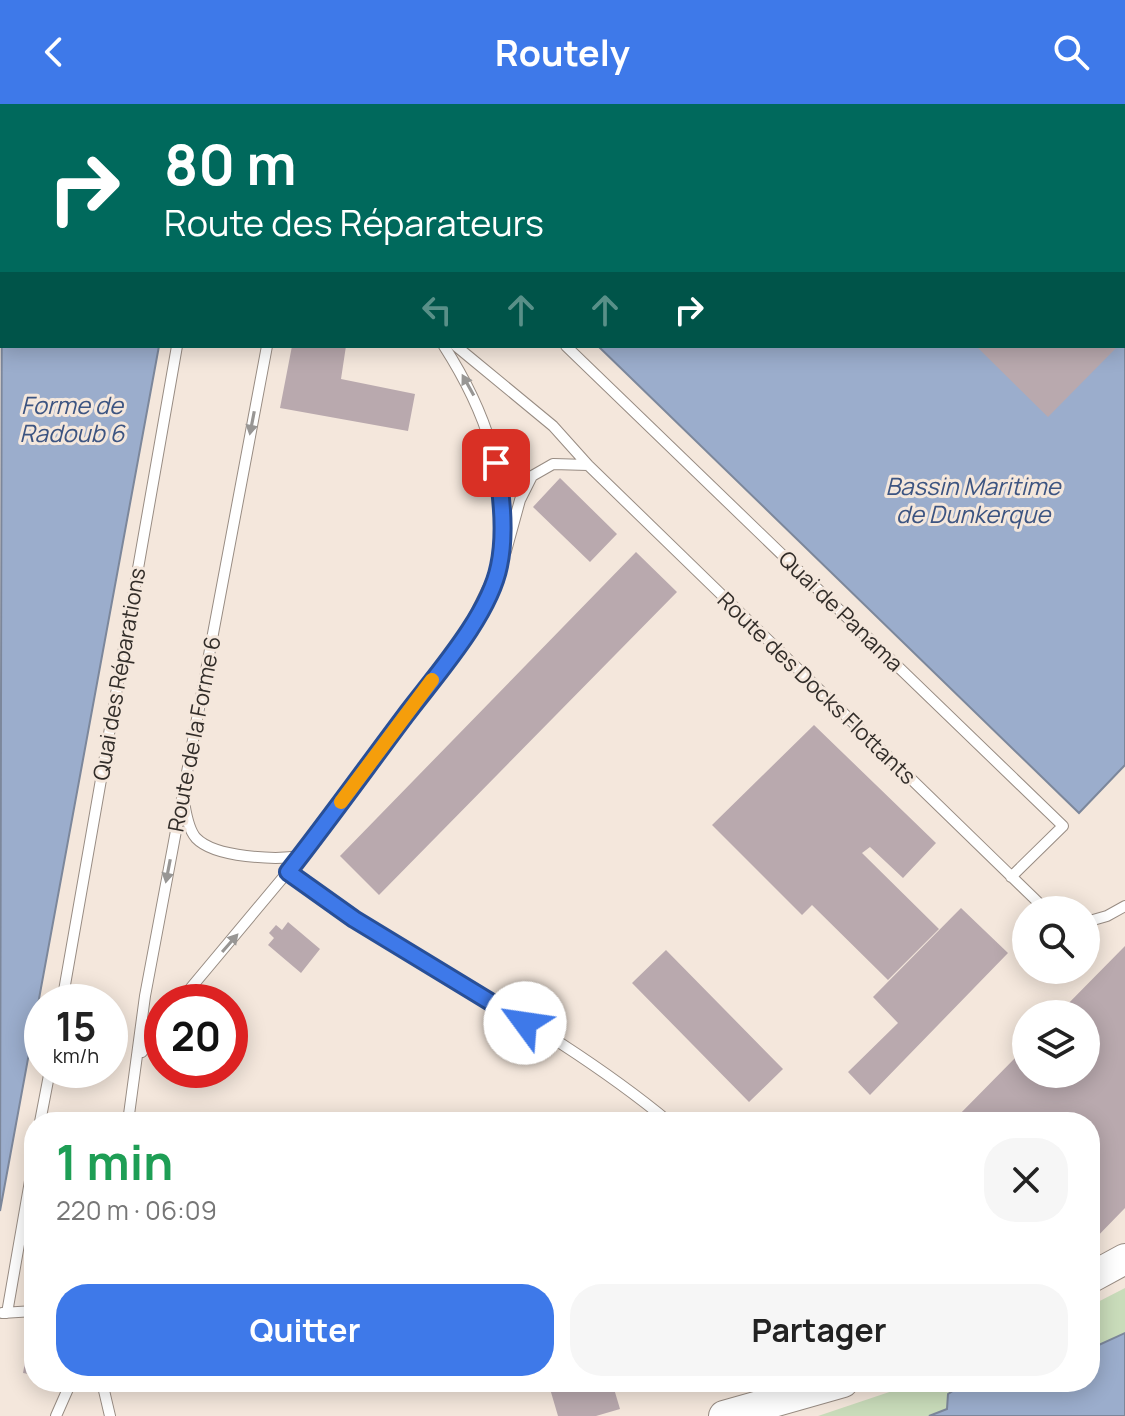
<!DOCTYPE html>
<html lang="fr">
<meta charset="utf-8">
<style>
:root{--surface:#fff;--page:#f6f6f6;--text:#222;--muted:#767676;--accent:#3e79e9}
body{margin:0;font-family:Manrope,sans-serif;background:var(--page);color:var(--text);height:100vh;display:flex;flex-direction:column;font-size:30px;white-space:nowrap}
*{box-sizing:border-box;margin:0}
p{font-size:26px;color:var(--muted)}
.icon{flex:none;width:44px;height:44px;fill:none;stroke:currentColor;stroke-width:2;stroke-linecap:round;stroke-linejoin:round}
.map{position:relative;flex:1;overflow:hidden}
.drawer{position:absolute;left:24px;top:1008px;width:1076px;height:280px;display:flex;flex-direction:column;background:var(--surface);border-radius:32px;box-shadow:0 4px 20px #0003}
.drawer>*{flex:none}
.hud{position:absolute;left:0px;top:0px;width:1126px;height:244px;box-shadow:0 4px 20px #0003;background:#00695c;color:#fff;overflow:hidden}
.fabs{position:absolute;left:1012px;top:792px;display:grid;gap:16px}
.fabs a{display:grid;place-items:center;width:88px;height:88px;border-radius:50%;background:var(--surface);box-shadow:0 4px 20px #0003;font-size:40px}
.speed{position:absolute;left:24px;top:880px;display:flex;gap:16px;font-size:40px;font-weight:700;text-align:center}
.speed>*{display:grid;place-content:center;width:104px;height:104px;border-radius:50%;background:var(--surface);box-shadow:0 4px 20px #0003;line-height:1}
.speed small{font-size:20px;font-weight:400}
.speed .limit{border:12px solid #d22;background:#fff;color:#111}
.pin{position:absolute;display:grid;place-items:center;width:68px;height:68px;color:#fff;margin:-34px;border-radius:16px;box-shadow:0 4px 12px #0006}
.me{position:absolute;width:88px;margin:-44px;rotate:301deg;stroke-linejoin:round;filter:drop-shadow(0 0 6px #0008)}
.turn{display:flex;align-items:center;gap:28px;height:168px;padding:0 32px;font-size:36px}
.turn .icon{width:104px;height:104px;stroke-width:2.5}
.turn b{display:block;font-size:56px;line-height:68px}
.lanes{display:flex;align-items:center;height:76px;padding:0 32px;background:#0003;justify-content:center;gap:40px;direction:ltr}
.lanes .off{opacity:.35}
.round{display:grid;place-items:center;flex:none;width:84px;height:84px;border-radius:32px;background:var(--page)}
.summary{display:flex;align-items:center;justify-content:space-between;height:136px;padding:0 32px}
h1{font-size:48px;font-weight:700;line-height:60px;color:#1e9e55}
.primary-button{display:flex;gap:16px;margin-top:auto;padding:16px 32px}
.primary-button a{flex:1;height:92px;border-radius:32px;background:var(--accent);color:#fff;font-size:32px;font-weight:700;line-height:92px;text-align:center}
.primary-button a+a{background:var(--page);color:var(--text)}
header{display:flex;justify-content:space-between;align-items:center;height:104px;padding:0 32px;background:var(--accent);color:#fff;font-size:36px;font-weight:700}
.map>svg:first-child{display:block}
.green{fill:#c9dcba}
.water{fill:#9badcc;stroke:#7c879b;stroke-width:2}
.building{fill:#b9a9ae}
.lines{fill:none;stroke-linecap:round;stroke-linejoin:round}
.lane-casing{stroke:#988c83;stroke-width:12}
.secondary-casing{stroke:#988c83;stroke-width:32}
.lane{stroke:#fff;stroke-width:10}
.secondary{stroke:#fff;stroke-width:30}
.oneway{fill:#989694}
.route-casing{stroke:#284f97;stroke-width:20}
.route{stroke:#3e79e9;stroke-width:14}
.slow{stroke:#f59e0b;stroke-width:14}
.labels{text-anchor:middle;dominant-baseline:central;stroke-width:6;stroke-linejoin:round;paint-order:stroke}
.street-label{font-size:22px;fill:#322d29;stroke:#f4e7dc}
.water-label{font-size:24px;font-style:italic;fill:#3c5481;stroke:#f4e7dc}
</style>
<header><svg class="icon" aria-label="back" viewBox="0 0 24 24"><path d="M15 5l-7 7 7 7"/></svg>Routely<svg class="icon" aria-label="search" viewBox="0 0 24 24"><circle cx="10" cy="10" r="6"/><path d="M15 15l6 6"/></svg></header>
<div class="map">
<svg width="1125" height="1312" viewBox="0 0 1125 1312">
<rect width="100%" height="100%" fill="#f4e7dc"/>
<path class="green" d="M1125,1184V1229L1090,1245V1202Z
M919,1278H967L961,1280L948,1305L929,1312H818Z"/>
<path class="water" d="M21,0H217L22,2Z
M349,0H1125V661L1079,709L598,242H1124V2Z
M2,83V242H159L0,1107Z
M1125,1229V1312H929L947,1305L948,1290L967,1278H1090V1245Z"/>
<path class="building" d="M292,242H346L341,275L415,290L408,327L280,304Z
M976,242H1118L1048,313Z
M560,374L617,430L590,458L533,403Z
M636,448L677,488L379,791L340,752Z
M814,621L936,739L903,774L870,743L862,749L939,825L888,876L812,801L802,811L712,721Z
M961,804L1008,849L870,991L848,968L898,919L873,893Z
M288,818L320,845L301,869L268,841L274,834L269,829L276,821L282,826Z
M1125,842V1104L1090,1140V1018H952L1026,943V970H1086V910H1058Z
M666,846L783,965L749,998L632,879Z
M30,1232L34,1233V1271L23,1269Z
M548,1278H612L620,1305L596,1312H558Z"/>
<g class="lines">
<defs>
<path id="lane" d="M316,0L318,2
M267,2L268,0
M444,242C485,306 510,374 500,451
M456,242L553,322L588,361L1046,806
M566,242L1063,722L1011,773
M184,698C186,709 188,725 196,734C215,754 276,756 301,752
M288,768C411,856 552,921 669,1018
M1086,818L1107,812L1125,802
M62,898L177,242
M179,898L301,752L467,527L506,447L520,396L532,372L553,360L588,361
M142,948L162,918
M40,1018L50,966
M128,1018L145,892L267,242
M2,1209L34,1207
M7,1209L34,1054
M102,1278L110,1312
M56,1312L71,1278"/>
<path id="secondary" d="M1090,1174L1125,1155
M724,1312L843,1278"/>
</defs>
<use href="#lane" class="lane-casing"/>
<use href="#secondary" class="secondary-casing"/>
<use href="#lane" class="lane"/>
<use href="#secondary" class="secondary"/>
</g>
<defs><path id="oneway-solid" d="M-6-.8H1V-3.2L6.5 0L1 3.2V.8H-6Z" transform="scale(2)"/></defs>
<g class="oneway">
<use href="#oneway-solid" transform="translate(468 281) rotate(-119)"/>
<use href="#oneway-solid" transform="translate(252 319) rotate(101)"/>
<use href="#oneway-solid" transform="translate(168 767) rotate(101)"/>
<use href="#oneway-solid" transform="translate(230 839) rotate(-49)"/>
</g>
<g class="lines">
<defs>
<path id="route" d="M496,359C502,392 506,429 499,462C489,512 436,571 405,612C366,664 328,717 288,768L354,815L525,919"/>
</defs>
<use href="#route" class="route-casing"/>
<use href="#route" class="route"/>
<path class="slow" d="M341,698L432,576"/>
</g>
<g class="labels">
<g class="street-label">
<text transform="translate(841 507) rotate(44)">Quai de Panama</text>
<text transform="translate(119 570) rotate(-80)">Quai des Réparations</text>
<text transform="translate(817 584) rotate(44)">Route des Docks Flottants</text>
<text transform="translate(194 630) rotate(-79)">Route de la Forme 6</text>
</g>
<g class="water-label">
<text x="72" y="300">Forme de<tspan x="72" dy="28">Radoub 6</tspan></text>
<text x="973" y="381">Bassin Maritime<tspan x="973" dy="28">de Dunkerque</tspan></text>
</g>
</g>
</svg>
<div class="fabs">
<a><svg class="icon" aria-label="search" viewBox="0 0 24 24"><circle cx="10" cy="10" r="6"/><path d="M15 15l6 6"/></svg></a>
<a><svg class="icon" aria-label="layers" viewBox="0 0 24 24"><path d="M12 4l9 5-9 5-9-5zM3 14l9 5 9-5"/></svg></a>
</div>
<div class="speed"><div>15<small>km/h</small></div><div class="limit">20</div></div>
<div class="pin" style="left:496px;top:359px;background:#d93025"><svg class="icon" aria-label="arrive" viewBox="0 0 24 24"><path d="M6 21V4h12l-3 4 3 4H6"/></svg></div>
<svg class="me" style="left:525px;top:919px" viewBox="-20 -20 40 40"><circle r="19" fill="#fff"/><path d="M0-13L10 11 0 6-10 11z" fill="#3e79e9"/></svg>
<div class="hud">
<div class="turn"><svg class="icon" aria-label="right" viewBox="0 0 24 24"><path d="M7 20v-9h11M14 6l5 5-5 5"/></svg><div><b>80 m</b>Route des Réparateurs</div></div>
<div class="lanes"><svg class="icon off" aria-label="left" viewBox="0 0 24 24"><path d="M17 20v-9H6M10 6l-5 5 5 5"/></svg><svg class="icon off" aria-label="ahead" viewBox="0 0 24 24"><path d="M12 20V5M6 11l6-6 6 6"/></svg><svg class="icon off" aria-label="ahead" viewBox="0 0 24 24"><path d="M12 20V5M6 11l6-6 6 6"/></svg><svg class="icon" aria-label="right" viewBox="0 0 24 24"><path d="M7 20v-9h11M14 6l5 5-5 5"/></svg></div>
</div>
<section class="drawer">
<div class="summary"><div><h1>1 min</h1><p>220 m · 06:09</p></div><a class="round"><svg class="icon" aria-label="close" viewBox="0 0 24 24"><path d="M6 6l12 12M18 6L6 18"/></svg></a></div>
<div class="primary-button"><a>Quitter</a><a>Partager</a></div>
</section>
</div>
